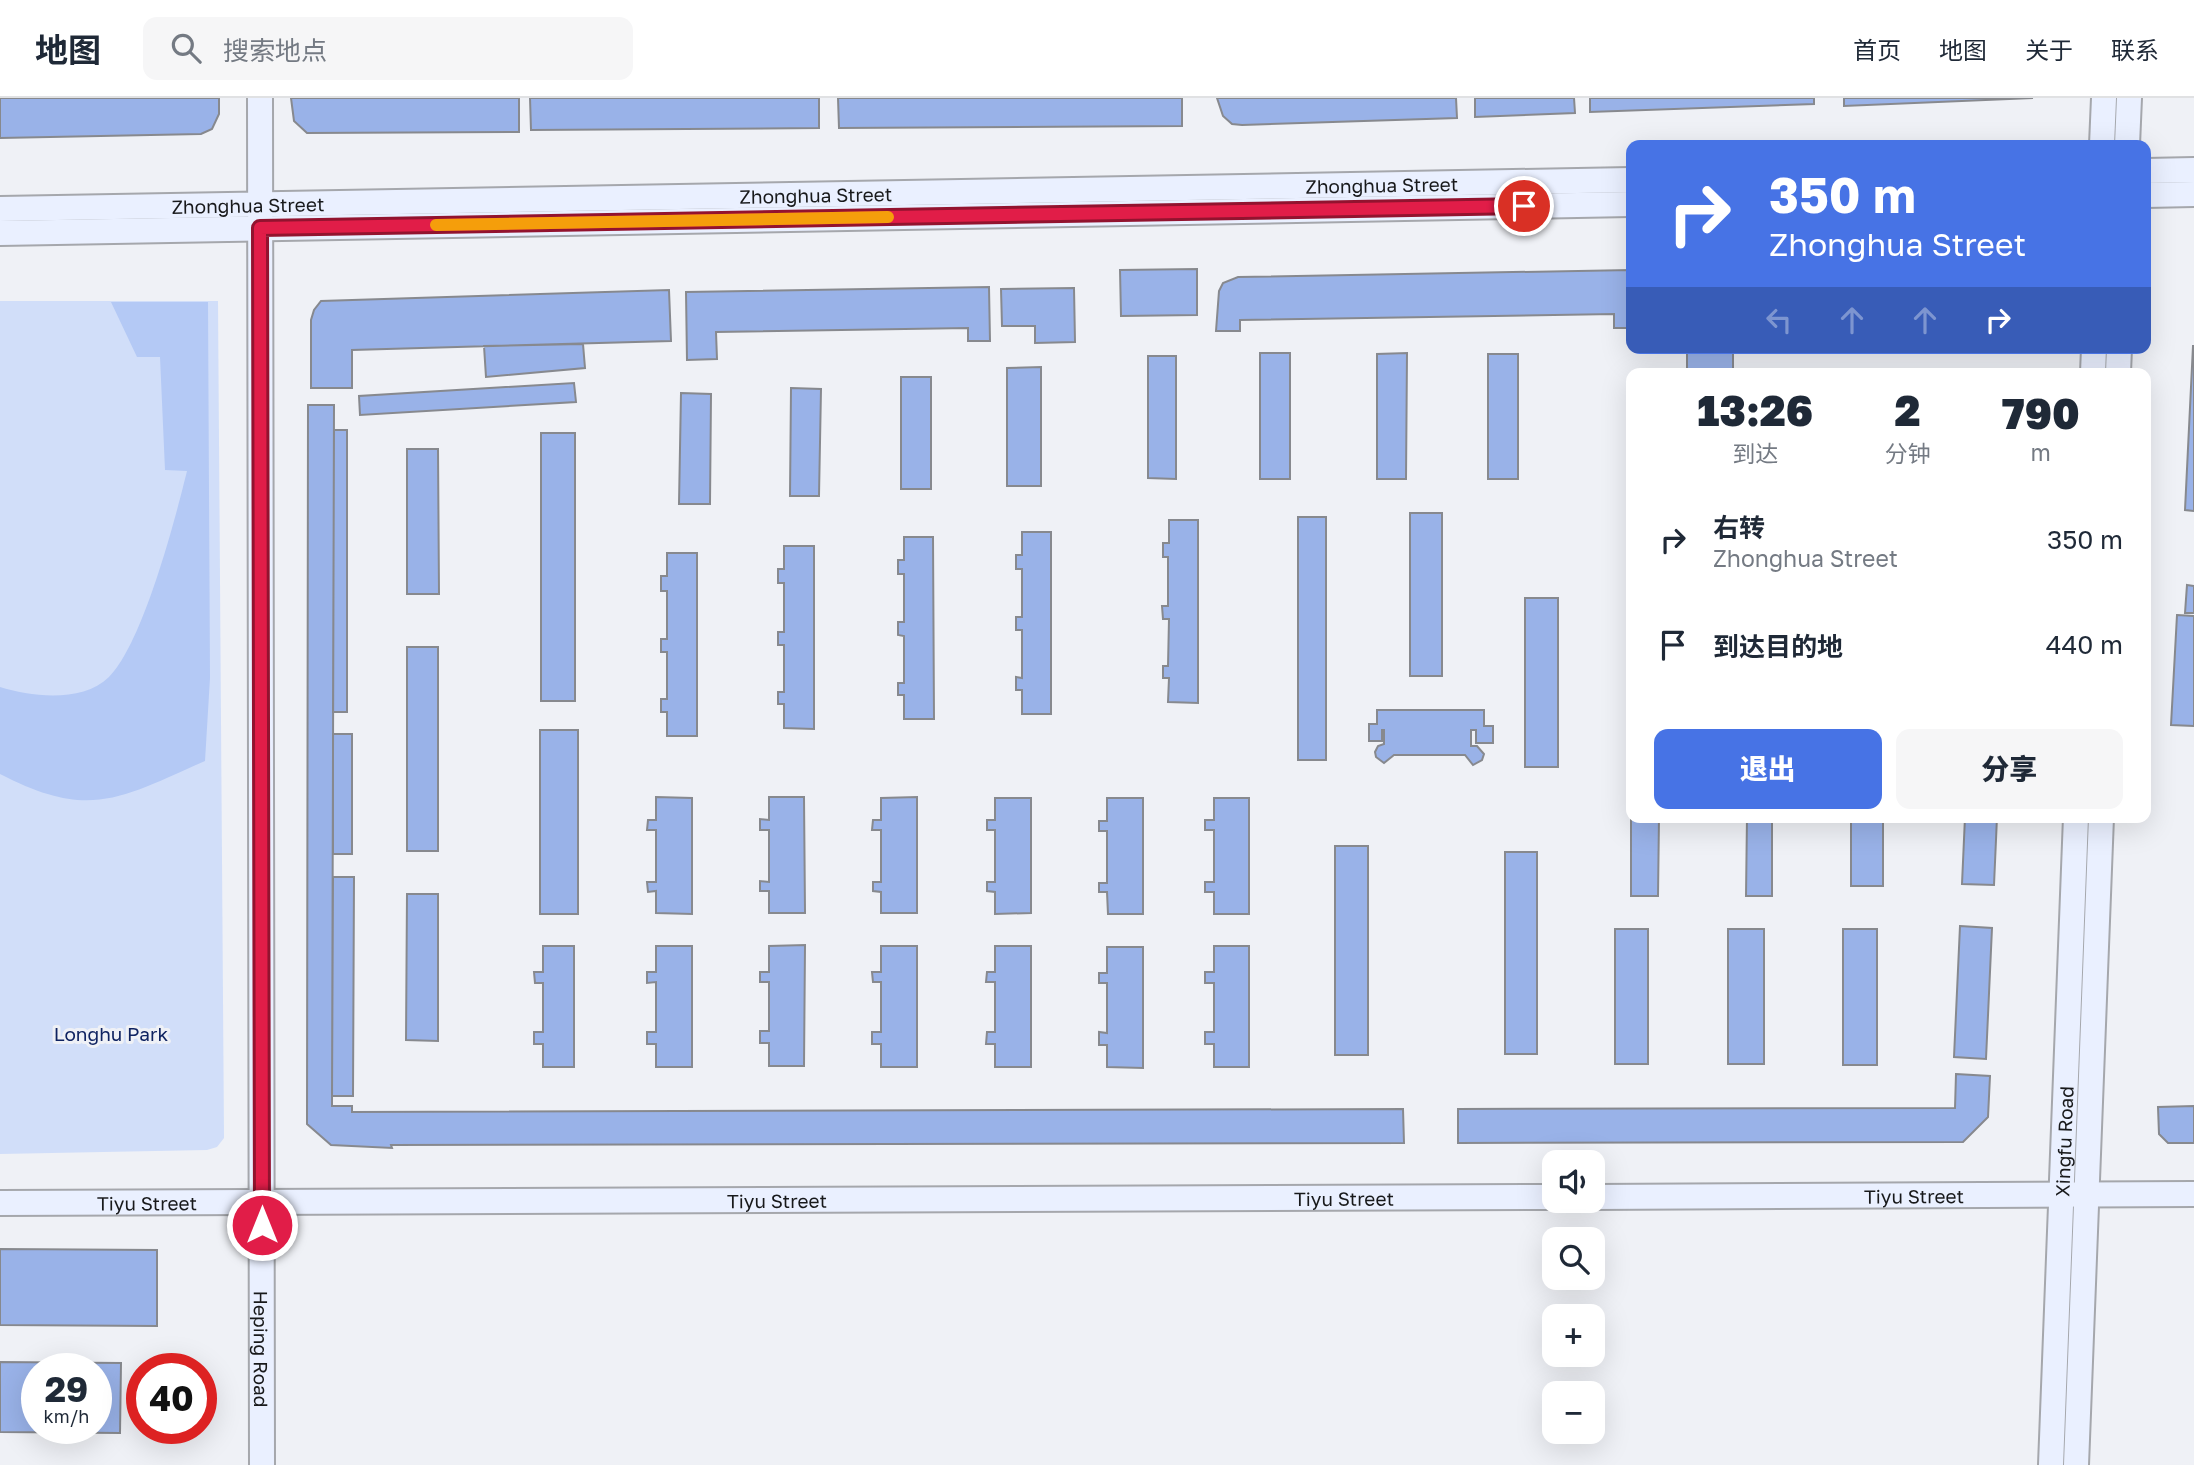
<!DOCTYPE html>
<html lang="zh">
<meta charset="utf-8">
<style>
:root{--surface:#fff;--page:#f6f6f7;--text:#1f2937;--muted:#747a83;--line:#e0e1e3;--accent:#4773e5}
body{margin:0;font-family:"Golos Text","Noto Sans SC",sans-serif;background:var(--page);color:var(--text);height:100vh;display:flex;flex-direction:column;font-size:26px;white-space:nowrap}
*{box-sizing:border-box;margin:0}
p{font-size:23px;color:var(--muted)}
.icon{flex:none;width:38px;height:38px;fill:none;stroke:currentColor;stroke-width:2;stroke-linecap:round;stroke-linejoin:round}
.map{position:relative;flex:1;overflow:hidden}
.sheet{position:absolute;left:1626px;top:270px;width:525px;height:455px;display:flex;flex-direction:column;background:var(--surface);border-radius:14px;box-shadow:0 7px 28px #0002}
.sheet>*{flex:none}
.hud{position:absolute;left:1626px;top:42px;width:525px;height:214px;border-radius:14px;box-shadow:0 7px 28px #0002;background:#4773e5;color:#fff;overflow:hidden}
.fabs{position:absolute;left:1542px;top:1052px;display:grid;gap:14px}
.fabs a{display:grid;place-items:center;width:63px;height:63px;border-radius:14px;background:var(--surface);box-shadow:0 7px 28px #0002;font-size:35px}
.speed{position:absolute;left:21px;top:1255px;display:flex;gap:14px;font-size:35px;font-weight:700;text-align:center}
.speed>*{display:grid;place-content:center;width:91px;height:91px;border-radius:50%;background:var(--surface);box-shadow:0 7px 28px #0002;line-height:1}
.speed small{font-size:18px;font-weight:400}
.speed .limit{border:10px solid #d22;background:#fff;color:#111}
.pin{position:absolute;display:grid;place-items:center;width:60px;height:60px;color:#fff;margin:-30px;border:4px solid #fff;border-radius:50%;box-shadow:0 2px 7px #0007}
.me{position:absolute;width:77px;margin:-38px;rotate:0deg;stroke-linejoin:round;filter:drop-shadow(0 0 5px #0008)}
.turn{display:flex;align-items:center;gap:24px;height:147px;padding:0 28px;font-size:32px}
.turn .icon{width:91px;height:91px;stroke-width:2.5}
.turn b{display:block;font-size:49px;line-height:60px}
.lanes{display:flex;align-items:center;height:66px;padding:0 28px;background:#0003;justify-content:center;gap:35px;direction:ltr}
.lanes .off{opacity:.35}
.eta{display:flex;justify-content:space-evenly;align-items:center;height:119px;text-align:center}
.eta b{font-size:42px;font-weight:800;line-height:49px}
.primary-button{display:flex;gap:14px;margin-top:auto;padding:14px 28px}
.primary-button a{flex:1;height:80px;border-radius:14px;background:var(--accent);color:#fff;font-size:28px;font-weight:800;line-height:80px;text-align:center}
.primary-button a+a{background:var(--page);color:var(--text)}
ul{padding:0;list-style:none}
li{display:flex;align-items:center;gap:21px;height:105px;padding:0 28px}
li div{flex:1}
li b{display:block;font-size:26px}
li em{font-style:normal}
header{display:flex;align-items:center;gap:42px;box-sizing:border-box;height:98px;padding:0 35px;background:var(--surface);border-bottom:2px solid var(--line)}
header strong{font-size:33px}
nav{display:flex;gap:38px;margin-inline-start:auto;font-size:24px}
.search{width:490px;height:63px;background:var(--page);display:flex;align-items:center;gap:18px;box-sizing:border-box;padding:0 24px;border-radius:14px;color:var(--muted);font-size:26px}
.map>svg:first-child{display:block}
.green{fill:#d1def9}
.water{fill:#b4c9f5}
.building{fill:#99b2e8;stroke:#87898e;stroke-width:2;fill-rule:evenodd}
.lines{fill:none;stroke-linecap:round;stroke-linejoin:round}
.secondary-casing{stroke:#a5a7ac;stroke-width:28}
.secondary{stroke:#eaf0ff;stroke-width:24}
.route-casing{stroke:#92132f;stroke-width:18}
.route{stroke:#e11d48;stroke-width:12}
.slow{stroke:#f59e0b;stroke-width:12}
.labels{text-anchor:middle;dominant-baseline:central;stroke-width:6;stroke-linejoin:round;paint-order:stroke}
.street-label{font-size:19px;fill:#18191b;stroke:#eff1f6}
.park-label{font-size:19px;fill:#0f2361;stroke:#eff1f6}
</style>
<header>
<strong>地图</strong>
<div class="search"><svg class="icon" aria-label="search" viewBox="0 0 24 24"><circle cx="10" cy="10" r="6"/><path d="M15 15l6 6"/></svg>搜索地点</div>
<nav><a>首页</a><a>地图</a><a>关于</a><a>联系</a></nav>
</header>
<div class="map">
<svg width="2194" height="1367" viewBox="0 0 2194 1367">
<rect width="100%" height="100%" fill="#eff1f6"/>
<path class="green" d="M0,203H218L224,1040L217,1049L207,1052L0,1056Z"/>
<path class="water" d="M111,204H208L210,580L205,663C119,701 89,722 0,676V589C32,599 82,605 109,579C143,545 175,422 187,373L165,372L160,259H137Z"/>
<path class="building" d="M0,0H219V16L212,31L201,36L0,40Z
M291,0H519V34L307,35L294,23Z
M530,0H819V30L531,32Z
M838,0H1182V28L839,30Z
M1217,0H1456L1457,20L1242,27L1232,26L1223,18Z
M1475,0H1574L1575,15L1475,19Z
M1590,0H1814V6L1590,14Z
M1844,0H2033L1844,8Z
M1197,171V217L1121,218L1120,172Z
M1631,172V230H1614V216L1240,222V233H1216L1219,193L1223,185L1238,179Z
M989,189L990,243H968V230L716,234L717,261L687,262L686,194Z
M1074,190L1075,244L1035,245V228H1002L1001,191Z
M669,192L671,243L352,252V290H311V222L314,212L321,203Z
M583,246L585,270L486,279L484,248Z
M2193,248H2194V413L2185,412Z
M1687,250H1733V275H1687Z
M1260,255H1290V381H1260Z
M1407,255L1406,381H1377V256Z
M1488,256H1518V381H1488Z
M1148,258H1176V381L1148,380Z
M1041,269V388H1007V270Z
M901,279H931V391H901Z
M574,285L576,304L360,317L359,298Z
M791,290L821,291L819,398H790Z
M681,295L711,296L710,406H679Z
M308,307H334L332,1008H352V1014L1403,1011L1404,1045L391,1047L392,1050L331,1047L307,1026Z
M334,332H347V614H333Z
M541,335H575V603H541Z
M407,351H438L439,496H407Z
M1410,415H1442V578H1410Z
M1298,419H1326V662H1298Z
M1169,422H1198V605L1168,604L1169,580H1163V568H1168L1169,521H1163L1162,508H1168V459H1163V445H1169Z
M1022,434H1051V616H1022V592H1016V579L1022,580V532H1016V519H1022V471H1016V457H1022Z
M904,439H933L934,621H904V597H898V585H904V538L898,537V524H904V476H898V462H904Z
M784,448H814V631L784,630V606H778V594H784V547H778V534H784V485H778V471H784Z
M667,455H697V638H667V614H661V601H667V554H661V541H667V493H661V478H667Z
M2187,487L2194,488V515H2185Z
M1525,500H1558V669H1525Z
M2177,517L2194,518V628L2171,627Z
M407,549H438V753H407Z
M1377,612H1484V628H1493V645H1476V632H1471V648H1477L1484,656L1482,662L1473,667L1465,657H1394L1384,665L1376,659L1375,654L1378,648L1384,646V632H1382V643H1369V626H1377Z
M540,632H578V816H540Z
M333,636H352V756H333Z
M1631,673V719H1659L1658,798H1631Z
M656,699L692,700V816L656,815V793L648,794L647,784H656V732H647L648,722H656Z
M769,699H804L805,815H769V793H760V783L769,784V732H760V721L769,722Z
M917,699V815H881V794L873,793V784H881V732H872L873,722H881V700Z
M995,700H1031V815L995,816V794L987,793V784H995V732H987V722H995Z
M1107,700H1143V816H1108L1107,794H1099V785H1107V733H1099V723H1107Z
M1214,700H1249V816H1214V794H1205V784H1214V732H1205V722H1214Z
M1747,719H1772V798H1746Z
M1851,719H1883V788H1851Z
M1965,719H1997L1994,787L1962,786Z
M1335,748H1368V957H1335Z
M1505,754H1537V956H1505Z
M333,779H354L353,998H332Z
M407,796H438V943L406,942Z
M1960,828L1992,830L1986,961L1954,959Z
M1615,831H1648V966H1615Z
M1728,831H1764V966H1728Z
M1843,831H1877V967H1843Z
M805,847L804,968H769V945H760V933H769V884H760V874H769V848Z
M543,848H574V969H543V946H534V934H543V885H535L534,874H543Z
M656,848H692V969H656V946H647V934H656V884L647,885V874H656Z
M881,848H917V969H881V946H872V934H881V884H873L872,874H881Z
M995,848H1031V969H995V946H986L987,934H995V884H986L987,874H995Z
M1214,848H1249V969H1214V946H1205V934H1214V885H1205V874H1214Z
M1107,849H1143V970L1107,969V947H1099V934L1107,935V885H1099V875H1107Z
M1956,976L1990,978L1988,1019L1963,1044L1458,1045V1011L1955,1010Z
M2194,1008V1045H2168L2159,1036L2158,1009Z
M0,1151L157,1152V1228L0,1227Z
M0,1264L121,1265L120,1335L0,1334ZM37,1270H96V1330H37Z"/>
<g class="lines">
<defs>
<g id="secondary">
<path id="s1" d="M260,0L262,1367"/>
<path d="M2102,47L2104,0"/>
<path d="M2127,47L2129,0"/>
<path d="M2146,73L2194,72"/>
<path d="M2146,97L2194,96"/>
<path id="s2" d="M0,111L1631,82"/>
<path d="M0,135L1631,106"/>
<path d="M2093,275L2094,250"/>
<path d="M2118,275L2119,250"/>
<path id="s3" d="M1592,1099L2194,1096"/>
<path id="s4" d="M0,1105L1554,1099"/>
<path id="s5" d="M2051,1367L2076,719"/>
<path d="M2076,1367L2101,719"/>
</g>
</defs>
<use href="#secondary" class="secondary-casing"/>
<use href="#secondary" class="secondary"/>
</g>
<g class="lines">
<defs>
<path id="route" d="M262,1127L260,130L1524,108"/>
</defs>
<use href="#route" class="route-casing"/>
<use href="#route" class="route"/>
<path class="slow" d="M436,127L888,119"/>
</g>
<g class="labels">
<g class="street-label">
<text stroke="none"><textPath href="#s2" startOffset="1382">Zhonghua Street</textPath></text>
<text stroke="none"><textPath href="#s2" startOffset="816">Zhonghua Street</textPath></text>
<text stroke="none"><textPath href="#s2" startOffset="248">Zhonghua Street</textPath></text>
<text stroke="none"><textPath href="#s5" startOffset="324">Xingfu Road</textPath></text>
<text stroke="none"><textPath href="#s3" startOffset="322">Tiyu Street</textPath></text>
<text stroke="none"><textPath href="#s4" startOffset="1344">Tiyu Street</textPath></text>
<text stroke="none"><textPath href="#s4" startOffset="777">Tiyu Street</textPath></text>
<text stroke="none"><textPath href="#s4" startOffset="147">Tiyu Street</textPath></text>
<text stroke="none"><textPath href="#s1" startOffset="1251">Heping Road</textPath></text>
</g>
<g class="park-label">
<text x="111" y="935">Longhu Park</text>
</g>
</g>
</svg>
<div class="fabs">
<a><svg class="icon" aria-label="sound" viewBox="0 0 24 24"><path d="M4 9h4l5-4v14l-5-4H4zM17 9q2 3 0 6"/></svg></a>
<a><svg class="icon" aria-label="search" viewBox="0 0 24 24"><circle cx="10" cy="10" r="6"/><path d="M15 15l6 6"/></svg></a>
<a>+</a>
<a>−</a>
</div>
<div class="speed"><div>29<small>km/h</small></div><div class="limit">40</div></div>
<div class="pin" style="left:1524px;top:108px;background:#d93025"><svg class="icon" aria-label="arrive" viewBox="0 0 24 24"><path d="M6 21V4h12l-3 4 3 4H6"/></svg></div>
<svg class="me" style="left:262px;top:1127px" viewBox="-20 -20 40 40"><circle r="17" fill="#e11d48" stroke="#fff" stroke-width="3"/><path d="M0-11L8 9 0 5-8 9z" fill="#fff"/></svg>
<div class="hud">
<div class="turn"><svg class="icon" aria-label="right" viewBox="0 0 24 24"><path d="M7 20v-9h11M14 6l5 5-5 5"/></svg><div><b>350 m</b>Zhonghua Street</div></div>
<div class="lanes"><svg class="icon off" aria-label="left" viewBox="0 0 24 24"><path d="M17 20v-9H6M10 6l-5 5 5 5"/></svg><svg class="icon off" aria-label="ahead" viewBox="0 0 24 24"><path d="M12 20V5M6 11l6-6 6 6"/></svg><svg class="icon off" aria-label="ahead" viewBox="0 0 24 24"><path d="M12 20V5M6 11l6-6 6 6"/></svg><svg class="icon" aria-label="right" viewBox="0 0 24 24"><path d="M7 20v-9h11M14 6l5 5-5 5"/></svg></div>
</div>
<section class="sheet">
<div class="eta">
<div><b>13:26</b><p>到达</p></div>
<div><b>2</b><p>分钟</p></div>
<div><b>790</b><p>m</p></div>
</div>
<ul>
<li><svg class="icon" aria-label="right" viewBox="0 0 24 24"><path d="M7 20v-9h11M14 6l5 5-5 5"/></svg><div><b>右转</b><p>Zhonghua Street</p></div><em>350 m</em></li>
<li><svg class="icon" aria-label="arrive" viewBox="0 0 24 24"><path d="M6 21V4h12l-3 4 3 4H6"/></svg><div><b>到达目的地</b></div><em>440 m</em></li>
</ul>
<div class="primary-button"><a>退出</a><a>分享</a></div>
</section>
</div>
